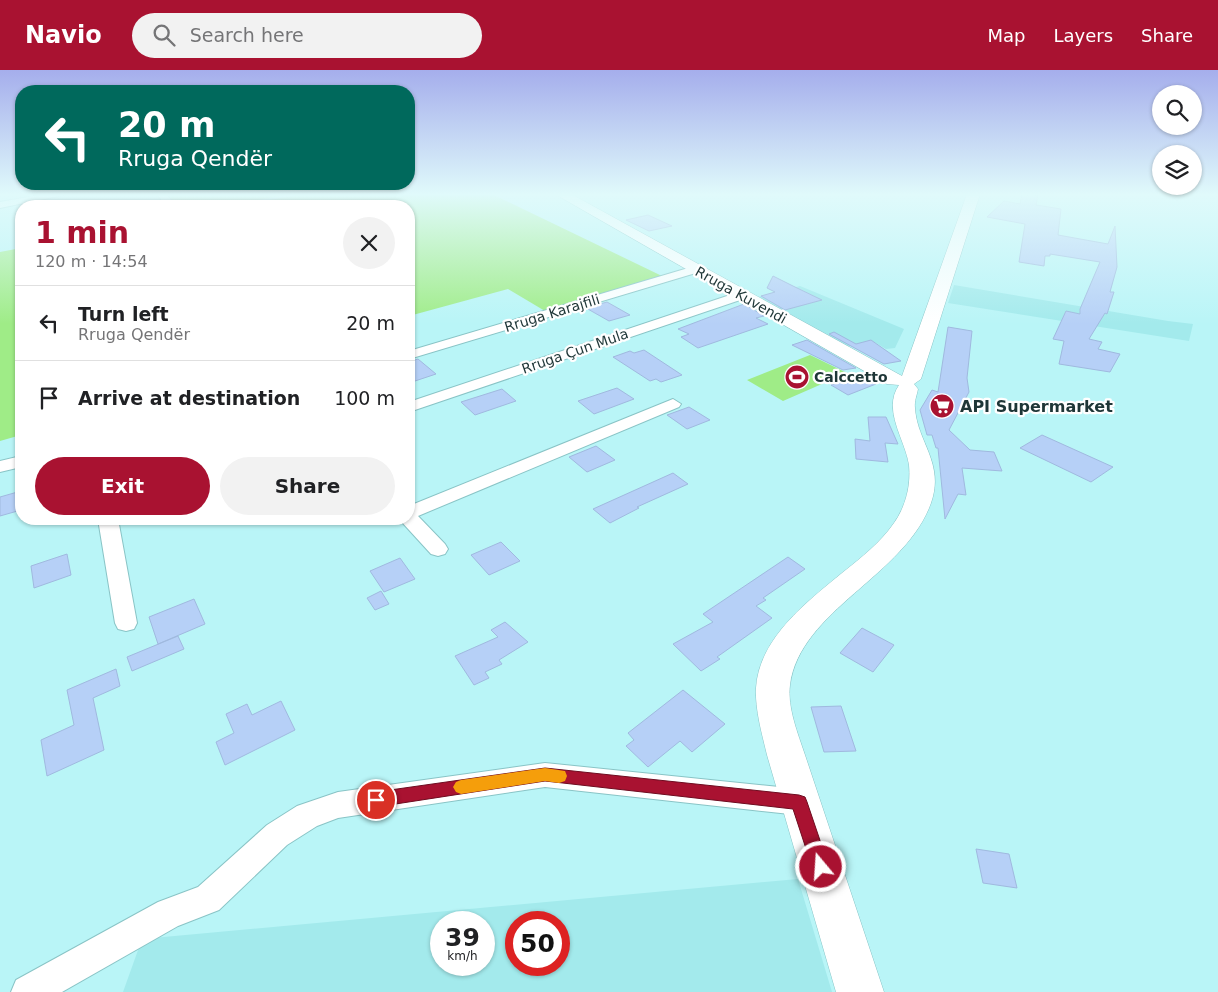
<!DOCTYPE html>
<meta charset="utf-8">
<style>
:root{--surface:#fff;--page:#f2f2f2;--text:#202124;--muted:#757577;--line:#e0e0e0;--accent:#a91231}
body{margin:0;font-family:"DejaVu Sans",sans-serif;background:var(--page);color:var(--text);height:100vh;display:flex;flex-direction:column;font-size:19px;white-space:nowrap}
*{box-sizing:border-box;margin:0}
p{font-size:16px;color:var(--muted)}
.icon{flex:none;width:28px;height:28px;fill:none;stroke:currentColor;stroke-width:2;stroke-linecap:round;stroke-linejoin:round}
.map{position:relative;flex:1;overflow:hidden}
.panel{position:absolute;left:15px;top:130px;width:400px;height:325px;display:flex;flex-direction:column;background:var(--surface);border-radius:20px;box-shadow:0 1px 4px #0004}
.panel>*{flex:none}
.guide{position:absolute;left:15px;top:15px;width:400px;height:105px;border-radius:20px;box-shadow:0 1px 4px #0004;background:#00695c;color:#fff;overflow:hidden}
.buttons{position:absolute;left:1152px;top:15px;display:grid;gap:10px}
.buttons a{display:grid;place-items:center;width:50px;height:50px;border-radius:50%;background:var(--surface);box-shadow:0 1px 4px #0004;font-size:25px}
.speed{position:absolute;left:430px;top:841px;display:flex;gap:10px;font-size:25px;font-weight:700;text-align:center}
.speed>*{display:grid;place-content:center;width:65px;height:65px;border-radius:50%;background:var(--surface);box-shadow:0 1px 4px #0004;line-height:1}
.speed small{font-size:12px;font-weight:400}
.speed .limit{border:8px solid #d22;background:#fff;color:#111}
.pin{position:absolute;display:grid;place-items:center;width:42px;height:42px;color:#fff;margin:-21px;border:2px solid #fff;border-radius:50%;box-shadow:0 1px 5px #0007}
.me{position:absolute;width:55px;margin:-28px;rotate:342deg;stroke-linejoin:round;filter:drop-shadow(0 0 4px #0008)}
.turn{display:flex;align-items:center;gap:18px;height:105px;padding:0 20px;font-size:22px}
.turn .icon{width:65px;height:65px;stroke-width:2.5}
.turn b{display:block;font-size:35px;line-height:42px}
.round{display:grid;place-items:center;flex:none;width:52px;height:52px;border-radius:26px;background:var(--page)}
.summary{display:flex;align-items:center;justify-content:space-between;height:85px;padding:0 20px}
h1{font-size:30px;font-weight:700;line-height:38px;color:var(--accent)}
.button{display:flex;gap:10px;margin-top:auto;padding:10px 20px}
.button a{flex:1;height:58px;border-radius:30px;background:var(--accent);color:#fff;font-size:20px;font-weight:700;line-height:58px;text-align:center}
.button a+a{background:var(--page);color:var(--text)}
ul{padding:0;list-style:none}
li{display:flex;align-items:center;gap:15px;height:75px;padding:0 20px;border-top:1px solid var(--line)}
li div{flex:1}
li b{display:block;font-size:19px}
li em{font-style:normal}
header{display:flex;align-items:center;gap:30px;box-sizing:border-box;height:70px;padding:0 25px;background:var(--accent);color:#fff}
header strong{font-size:24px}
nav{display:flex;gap:28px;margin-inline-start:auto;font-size:18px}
.search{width:350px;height:45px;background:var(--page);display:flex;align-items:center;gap:12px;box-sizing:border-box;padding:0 18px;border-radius:28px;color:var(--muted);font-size:19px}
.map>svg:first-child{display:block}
.built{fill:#a3eaec;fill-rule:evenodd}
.green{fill:#9fec87}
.building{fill:#b6d0f7;stroke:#a0b9df}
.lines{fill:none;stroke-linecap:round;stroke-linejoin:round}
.street-casing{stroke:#89c4c6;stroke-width:2}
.secondary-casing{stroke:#89c4c6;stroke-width:1}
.street{fill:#fff;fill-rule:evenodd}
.secondary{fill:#fff;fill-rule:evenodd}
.route{fill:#a91231;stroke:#6e0c20}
.slow{fill:#f59e0b}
.labels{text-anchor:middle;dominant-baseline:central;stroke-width:4.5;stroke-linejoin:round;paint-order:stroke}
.far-street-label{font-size:14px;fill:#1e3637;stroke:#fff}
.far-poi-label{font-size:14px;font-weight:bold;fill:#1e3637;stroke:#fff;text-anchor:start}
.poi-label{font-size:16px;font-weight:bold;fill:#1e3637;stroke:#fff;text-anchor:start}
</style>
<header>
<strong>Navio</strong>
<div class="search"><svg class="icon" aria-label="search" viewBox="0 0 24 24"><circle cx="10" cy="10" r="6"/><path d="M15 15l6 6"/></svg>Search here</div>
<nav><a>Map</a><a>Layers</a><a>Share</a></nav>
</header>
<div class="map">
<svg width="1218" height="922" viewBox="0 0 1218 922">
<rect width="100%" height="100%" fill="#b9f5f7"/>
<path class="built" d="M954,215L1168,251L1193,254L1189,271L948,233Z
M800,216L904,259L895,278L886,279L871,270L844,278L754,228Z
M798,809L832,922H123L142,869ZM441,852H484V895H441ZM516,852H559V895H516Z"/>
<path class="green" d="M175,124H292L225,136H176L166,126Z
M303,124H492L662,206L545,241L508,219L409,246V136H236Z
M21,178V365L0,371V182Z
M810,285L847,303L783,331L747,310Z"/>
<path class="building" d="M1022,124H1038L1036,135L1061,139L1058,165L1108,174L1115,156L1117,197L1110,222H1114L1107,244L1105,243L1089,269L1102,272L1098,279L1120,284L1110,302L1059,294L1064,271L1053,269L1066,241L1080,244V239L1100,192L1050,184V186H1045L1044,196L1019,192L1025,154L987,147L1004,131L1020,134Z
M648,145L672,156L649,161L626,150Z
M773,206L795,217L822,230L785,240L761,226L775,222L767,218Z
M607,232L630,245L609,251L586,238Z
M744,234L764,246L756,248L768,254L698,278L681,267L689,264L678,259Z
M948,257L972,261L967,308L969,322L949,360L970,380L994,382L1002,401L962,398L966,425L958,424L945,449L938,378H936L932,365H927L920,340L932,320L938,322Z
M834,262L856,274L871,270L901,291L884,294L829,264Z
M807,270L856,298L843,300L792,275Z
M644,280L682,305L661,312L656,309L650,311L613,287L630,281L634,283Z
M418,289L436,304L409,313V292Z
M859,305L876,314L848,325L831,315Z
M617,318L634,329L594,344L578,331Z
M502,319L516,331L475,345L461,332Z
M689,337L710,350L687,359L667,345Z
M868,347H886L898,374L885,373L888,392L856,389L855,369L870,371Z
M1042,365L1113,397L1091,412L1020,378Z
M596,376L615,390L587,402L569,387Z
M673,403L688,414L637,437L639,438L610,453L593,439Z
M21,421V440L0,446V427Z
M501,472L520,491L489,505L471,485Z
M67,484L71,505L34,518L31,496Z
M788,487L805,499L763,528L766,530L756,536L772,548L717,587L720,589L701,601L673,574L713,552L703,544Z
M400,488L415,509L384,522L370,501Z
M381,521L389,534L375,540L367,528Z
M194,529L205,554L158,574L149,547Z
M505,552L528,572L499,590L502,594L485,602L489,608L474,615L455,586L498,567L491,560Z
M862,558L894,575L873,602L840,583Z
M178,566L184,579L132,601L127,587Z
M116,599L120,616L93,628L104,680L47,706L41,670L74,655L67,620Z
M683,620L725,654L692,682L680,671L648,697L626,676L634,670L628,663Z
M281,631L295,660L225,695L216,672L234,663L226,644L247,634L252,645Z
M841,636L856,681L824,682L811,637Z
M976,779L1009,784L1017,818L983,813Z"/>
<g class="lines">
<defs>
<path id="street" d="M45,124H68L0,138V132Z
M157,124H166L176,136H166Z
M695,196L699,198V202L409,289V281Z
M742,221L748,225L746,228L409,342V332Z
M673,329L681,334L679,337L418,446L445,474L448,479L445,484L438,486L431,484L399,449H409V436Z
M21,386V397L0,402V391Z
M98,449H118L137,553L134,559L126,561L118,559L115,553Z
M545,693L799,719L809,723L813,732L809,741L799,745L545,717L338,748L317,756L287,775L219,840L178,856L62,922H11L16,910L158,832L198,817L267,755L297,736L338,722Z"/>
<path id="secondary" d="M555,124H571L902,306L967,124H980L921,309L914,314L918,319C917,325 914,331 915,338C917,372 945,393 931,433C905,506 800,540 790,615C787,637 798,664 805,685L884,922H836L767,685C762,664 755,640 756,618C759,568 807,532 842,503C861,488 881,472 894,453C906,436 911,415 909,395C905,369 882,340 899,315L887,314Z"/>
</defs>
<use href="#street" class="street-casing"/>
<use href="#secondary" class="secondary-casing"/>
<use href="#street" class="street"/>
<use href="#secondary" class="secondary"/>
</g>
<linearGradient id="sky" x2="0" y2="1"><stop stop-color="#a5aeec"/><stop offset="0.49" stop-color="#e0fafb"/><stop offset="1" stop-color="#e0fafb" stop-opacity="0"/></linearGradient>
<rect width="1218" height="254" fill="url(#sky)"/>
<path class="route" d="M545,698L799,725L805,727L807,732L829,797L827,803L821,806L814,803L793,739L545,711L376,737L370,735L368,730L370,724L376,722Z"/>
<path class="slow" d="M545,698L565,701L567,706L565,711L559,713L545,711L461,724L456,722L453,717L456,712L461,710Z"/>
<defs>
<symbol id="stadium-disc" viewBox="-11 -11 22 22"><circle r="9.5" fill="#a91231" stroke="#fff"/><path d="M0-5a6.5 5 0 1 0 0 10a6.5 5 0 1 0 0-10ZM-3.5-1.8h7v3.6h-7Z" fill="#fff"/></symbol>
<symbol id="supermarket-disc" viewBox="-11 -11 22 22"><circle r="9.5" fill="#a91231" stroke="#fff"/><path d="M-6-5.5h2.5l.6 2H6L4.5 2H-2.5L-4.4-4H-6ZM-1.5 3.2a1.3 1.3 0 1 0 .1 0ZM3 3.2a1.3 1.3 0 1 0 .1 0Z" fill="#fff"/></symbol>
</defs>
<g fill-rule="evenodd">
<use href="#stadium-disc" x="783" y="293" width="28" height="28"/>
<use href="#supermarket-disc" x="928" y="322" width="28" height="28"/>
</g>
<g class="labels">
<g class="far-street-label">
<text transform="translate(741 225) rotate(29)">Rruga Kuvendi</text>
<text transform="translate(552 243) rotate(-17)">Rruga Karajfili</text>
<text transform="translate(575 281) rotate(-19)">Rruga Çun Mula</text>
</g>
<g class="far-poi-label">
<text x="814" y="307">Calccetto</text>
</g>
<g class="poi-label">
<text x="960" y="336">API Supermarket</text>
</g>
</g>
</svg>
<div class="buttons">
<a><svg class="icon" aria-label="search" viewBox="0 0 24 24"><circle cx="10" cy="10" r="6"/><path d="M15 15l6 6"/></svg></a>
<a><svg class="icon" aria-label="layers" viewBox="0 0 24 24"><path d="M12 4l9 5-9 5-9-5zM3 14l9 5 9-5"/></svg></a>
</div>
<div class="speed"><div>39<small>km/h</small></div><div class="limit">50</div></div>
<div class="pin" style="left:376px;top:730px;background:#d93025"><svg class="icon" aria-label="arrive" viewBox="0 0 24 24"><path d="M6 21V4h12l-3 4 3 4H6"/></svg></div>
<svg class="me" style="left:821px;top:797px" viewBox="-20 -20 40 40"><circle r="17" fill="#a91231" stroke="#fff" stroke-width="3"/><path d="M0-11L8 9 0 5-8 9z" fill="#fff"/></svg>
<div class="guide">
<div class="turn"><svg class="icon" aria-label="left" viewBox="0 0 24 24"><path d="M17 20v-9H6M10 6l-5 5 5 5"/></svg><div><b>20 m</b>Rruga Qendër</div></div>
</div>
<section class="panel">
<div class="summary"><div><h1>1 min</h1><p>120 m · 14:54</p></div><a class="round"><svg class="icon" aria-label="close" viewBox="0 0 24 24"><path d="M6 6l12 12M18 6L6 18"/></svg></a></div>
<ul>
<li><svg class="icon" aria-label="left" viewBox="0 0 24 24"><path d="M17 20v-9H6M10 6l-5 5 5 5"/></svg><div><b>Turn left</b><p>Rruga Qendër</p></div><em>20 m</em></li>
<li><svg class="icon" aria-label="arrive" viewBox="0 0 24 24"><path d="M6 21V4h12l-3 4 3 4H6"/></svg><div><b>Arrive at destination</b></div><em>100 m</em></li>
</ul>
<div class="button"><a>Exit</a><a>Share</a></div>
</section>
</div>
